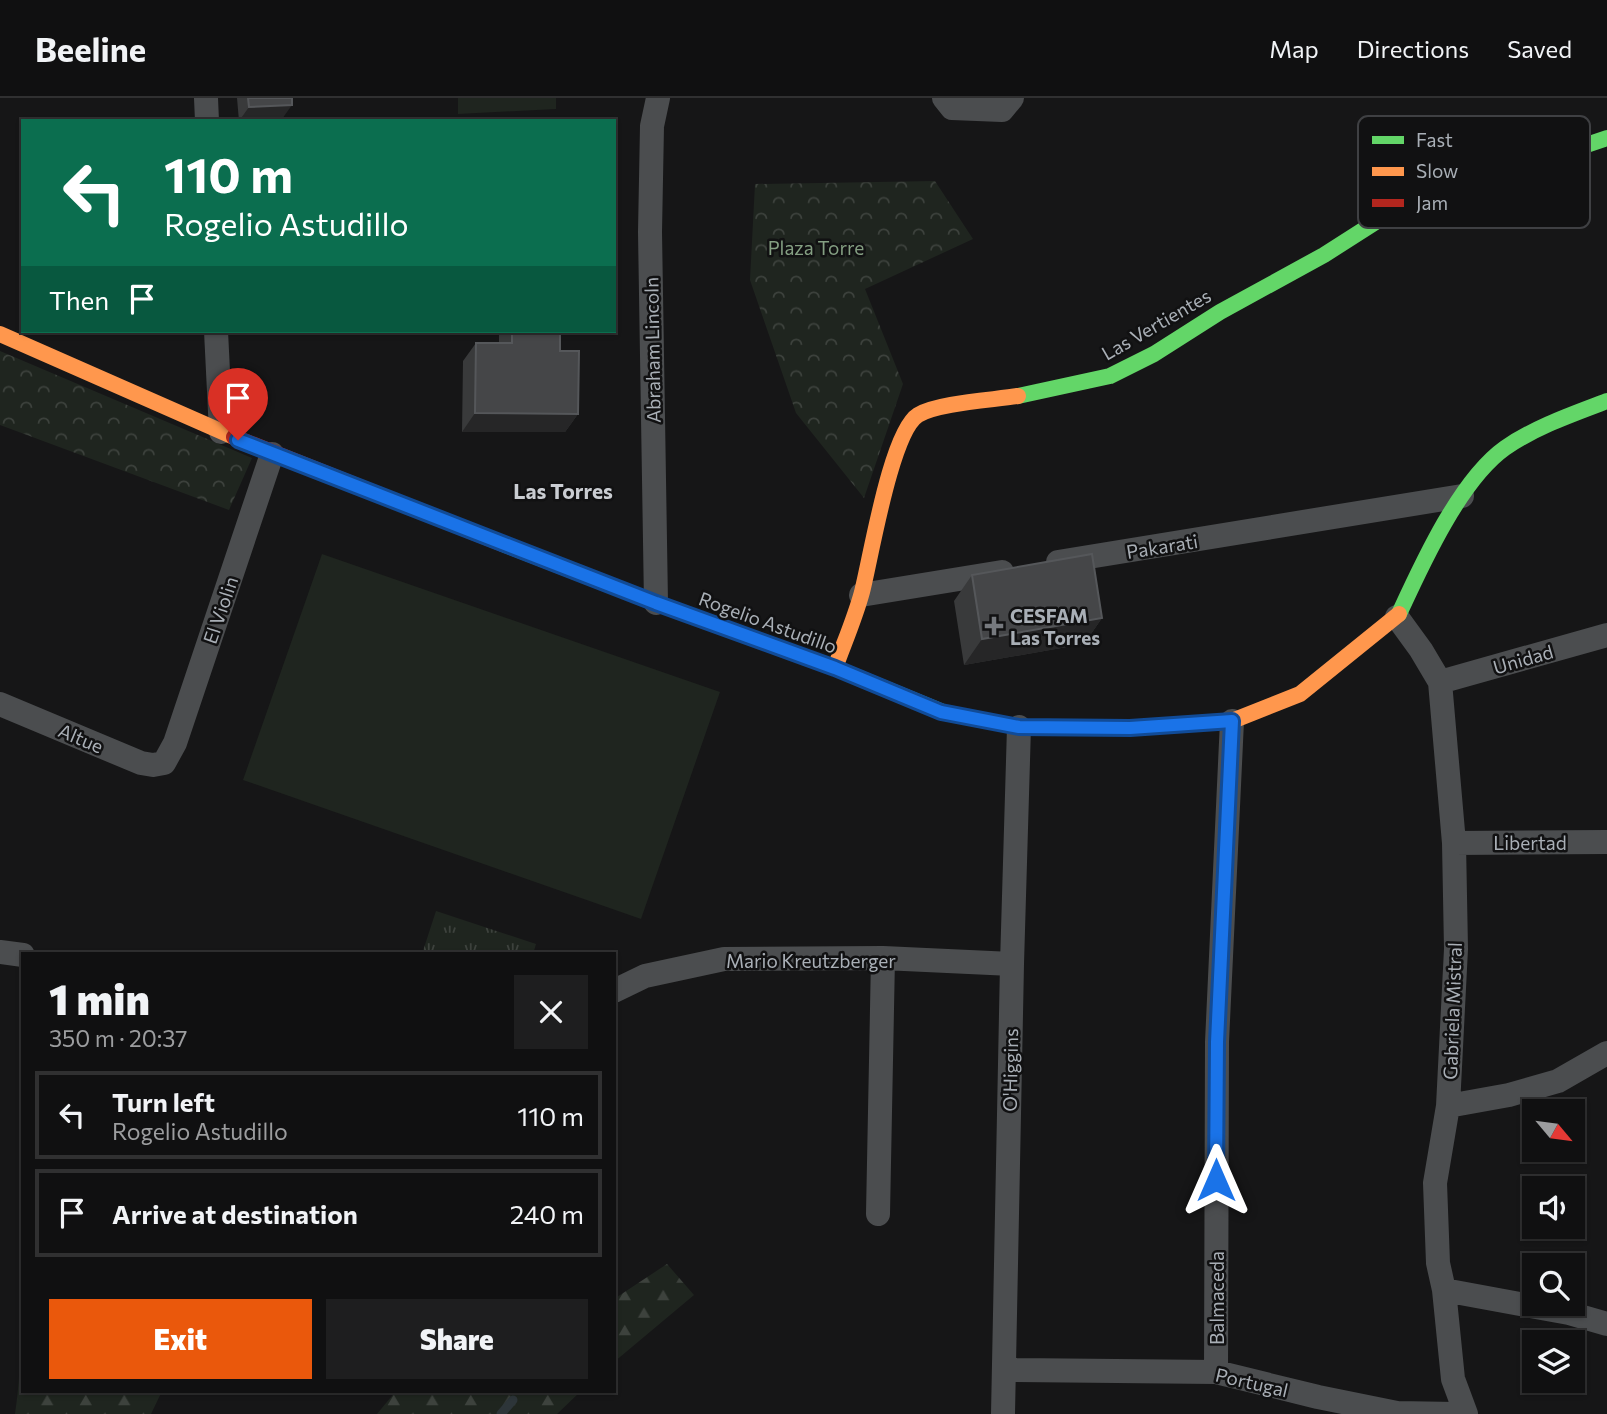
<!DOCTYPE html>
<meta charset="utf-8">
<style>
:root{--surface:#101011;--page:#1e1e1f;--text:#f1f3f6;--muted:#9c9d9f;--line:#303031;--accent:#ea580c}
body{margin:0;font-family:Commissioner,sans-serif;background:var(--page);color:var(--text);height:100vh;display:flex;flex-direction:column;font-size:26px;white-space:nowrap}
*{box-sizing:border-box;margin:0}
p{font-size:23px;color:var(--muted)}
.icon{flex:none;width:38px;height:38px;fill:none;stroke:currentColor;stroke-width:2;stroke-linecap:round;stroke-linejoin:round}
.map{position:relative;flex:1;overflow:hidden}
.sheet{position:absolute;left:21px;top:854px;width:595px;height:441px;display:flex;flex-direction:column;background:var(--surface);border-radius:0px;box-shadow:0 2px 5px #0004,0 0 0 2px var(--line)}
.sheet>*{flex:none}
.guide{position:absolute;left:21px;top:21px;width:595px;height:214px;border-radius:0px;box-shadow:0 2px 5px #0004,0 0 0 2px var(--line);background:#0b6e4f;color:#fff;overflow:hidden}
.needle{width:46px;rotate:119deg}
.tools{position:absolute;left:1522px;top:1001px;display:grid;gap:14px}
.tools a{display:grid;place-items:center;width:63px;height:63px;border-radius:0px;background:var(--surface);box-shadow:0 2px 5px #0004,0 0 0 2px var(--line);font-size:35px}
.pin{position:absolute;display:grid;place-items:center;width:60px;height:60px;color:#fff;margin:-72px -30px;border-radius:50% 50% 50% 0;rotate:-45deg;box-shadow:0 0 7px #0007}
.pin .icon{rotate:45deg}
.me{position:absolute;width:77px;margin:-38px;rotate:0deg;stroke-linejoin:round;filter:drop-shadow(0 0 5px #0008)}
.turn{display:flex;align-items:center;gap:24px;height:147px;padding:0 28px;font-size:32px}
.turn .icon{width:91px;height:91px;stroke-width:2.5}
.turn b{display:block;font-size:49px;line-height:60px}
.then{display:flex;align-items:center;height:66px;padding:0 28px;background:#0003;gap:14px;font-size:26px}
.round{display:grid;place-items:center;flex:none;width:74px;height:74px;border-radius:0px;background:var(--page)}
.summary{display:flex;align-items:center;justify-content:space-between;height:119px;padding:0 28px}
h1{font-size:42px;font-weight:800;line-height:52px}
.button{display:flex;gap:14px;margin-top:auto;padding:14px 28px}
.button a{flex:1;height:80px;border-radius:0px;background:var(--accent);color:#fff;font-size:28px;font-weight:800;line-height:80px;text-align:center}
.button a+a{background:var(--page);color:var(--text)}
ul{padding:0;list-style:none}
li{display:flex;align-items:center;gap:21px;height:88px;margin:0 14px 10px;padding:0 14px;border:4px solid var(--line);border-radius:0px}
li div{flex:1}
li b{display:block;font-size:26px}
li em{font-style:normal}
header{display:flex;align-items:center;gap:42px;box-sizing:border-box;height:98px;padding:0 35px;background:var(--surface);border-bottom:2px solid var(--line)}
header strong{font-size:33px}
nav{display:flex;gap:38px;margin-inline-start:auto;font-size:24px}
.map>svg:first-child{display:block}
.grass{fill:url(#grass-tufts)}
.forest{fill:url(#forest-firs)}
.park{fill:url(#park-crowns)}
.pitch{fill:#1f251f}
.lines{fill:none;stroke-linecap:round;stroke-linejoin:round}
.stream{stroke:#2d3539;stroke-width:9}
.street{stroke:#4b4d4f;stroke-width:24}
.fast{stroke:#63d668;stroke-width:16}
.slow{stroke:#ff974d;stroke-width:16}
.jam{stroke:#b3261e;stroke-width:16}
.wall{fill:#393a3b}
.shaded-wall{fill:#262627}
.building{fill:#454648;stroke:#55575a;stroke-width:2}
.route-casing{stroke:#114b97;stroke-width:18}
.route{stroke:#1a73e8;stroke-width:12}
.poi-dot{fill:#76797e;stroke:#111112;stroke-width:2.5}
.labels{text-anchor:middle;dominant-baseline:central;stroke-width:5;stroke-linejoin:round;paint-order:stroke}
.park-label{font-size:19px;fill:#849f82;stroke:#111112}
.street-label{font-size:19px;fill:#a9afb6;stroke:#111112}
.poi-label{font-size:19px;font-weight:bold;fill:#a9afb6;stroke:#111112;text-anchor:start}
.neighbourhood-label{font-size:21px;font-weight:bold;fill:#cacdd2;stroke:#111112}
.key{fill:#111112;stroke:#3f4043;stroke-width:2}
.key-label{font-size:19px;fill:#a9afb6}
</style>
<header>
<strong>Beeline</strong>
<nav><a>Map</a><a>Directions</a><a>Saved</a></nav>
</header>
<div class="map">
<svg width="1607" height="1316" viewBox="0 0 1607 1316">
<defs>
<pattern id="grass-tufts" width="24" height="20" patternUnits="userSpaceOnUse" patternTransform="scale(1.75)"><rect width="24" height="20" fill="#1f251f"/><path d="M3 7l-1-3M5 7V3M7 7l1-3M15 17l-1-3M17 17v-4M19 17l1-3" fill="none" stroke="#3d423d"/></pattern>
<pattern id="forest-firs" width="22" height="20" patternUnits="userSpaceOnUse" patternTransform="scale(1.75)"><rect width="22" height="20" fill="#1f251f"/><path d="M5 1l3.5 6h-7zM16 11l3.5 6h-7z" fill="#3d423d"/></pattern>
<pattern id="park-crowns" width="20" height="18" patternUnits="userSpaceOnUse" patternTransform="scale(1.75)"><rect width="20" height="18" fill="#1f251f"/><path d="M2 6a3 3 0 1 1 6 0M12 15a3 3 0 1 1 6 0" fill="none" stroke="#3d423d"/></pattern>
</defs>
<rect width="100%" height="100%" fill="#161617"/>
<path class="grass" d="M436,813L536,846L533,856H422Z"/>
<path class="forest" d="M23,1101V1293H162L151,1316H15C21,1277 21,1237 20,1197C20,1165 17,1133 23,1101Z
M667,1166L694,1197L614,1264V1201Z
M396,1293H581L557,1316H377Z"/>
<path class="park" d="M935,83L973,141L865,191L903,286L864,400L796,315L750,182L755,86Z
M0,253L252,360L229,412L0,327Z"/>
<path class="pitch" d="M458,0H556V11L458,16Z
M322,456L720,594L641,821L243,682Z"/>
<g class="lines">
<path class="stream" d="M501,1316L513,1302"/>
<path class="street" d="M206,0L207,23
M944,0L952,10L1002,12L1012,0
M216,233L221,334
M1058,464L1462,398
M861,497L1002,474
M656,505L650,134L652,28L658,0
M1397,519L1421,552L1440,584L1454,745L1456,851L1448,1008L1435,1085L1438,1165L1444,1192L1453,1281L1466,1316
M1440,584L1607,537
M0,606L141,665L153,667L164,665L175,645L272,356
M1454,745L1607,744
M0,854L23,857
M614,893L645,878L724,861L883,860L1012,866
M1448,1008L1509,997L1558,983L1607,955
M878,1116L883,860
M1444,1192L1569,1215L1607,1226
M1005,1272L1216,1274L1318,1299L1397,1315L1456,1316
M1216,1274L1217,944L1232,623
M1003,1316L1012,866L1019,629"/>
<path class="fast" d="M1018,298L1110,278L1154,256L1220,214L1324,157L1396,111L1473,78L1509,73L1607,40
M503,446L656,505L835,570L945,615
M1399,516C1422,466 1460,382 1505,350C1535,329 1573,316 1607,303"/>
<path class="slow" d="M0,236L234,339
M835,570C844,545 855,520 862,494C871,459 891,334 918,317C937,305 994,302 1018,298
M945,615L1019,629L1130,630L1232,623L1300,596L1399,516"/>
<path class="jam" d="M234,339L503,446"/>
</g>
<path class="wall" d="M237,0H292L282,21L251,23H239Z
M499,233H560V253L578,316L565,334H462L463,263L476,245H499Z
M972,477L1102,520L1084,546L964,567L954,503Z"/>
<path class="shaded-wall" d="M292,7L282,21L239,23L249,9Z
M475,315L578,316L565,334H462Z
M1102,520L1084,546L964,567L982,541Z"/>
<path class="building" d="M248,0H292V7L249,9Z
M512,233H560V253H579L578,316L475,315L476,245H512Z
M1092,456L1102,520L982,541L972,477Z"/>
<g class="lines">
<defs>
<path id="route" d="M238,342L656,505L835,570L941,614L1019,629L1130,630L1232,623L1217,944L1216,1082"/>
</defs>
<use href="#route" class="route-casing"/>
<use href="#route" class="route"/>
</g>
<path class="poi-dot" d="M990.5 517.5h7v7h7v7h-7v7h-7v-7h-7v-7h7z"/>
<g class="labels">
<g class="park-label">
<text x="816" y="149">Plaza Torre</text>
</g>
<g class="street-label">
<text transform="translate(1156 226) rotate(-30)">Las Vertientes</text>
<text transform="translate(652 252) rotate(-91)">Abraham Lincoln</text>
<text transform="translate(1162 448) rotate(-9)">Pakarati</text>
<text transform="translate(220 512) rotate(-71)">El Violin</text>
<text transform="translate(768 524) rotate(20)">Rogelio Astudillo</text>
<text transform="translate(1523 561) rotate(-16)">Unidad</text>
<text transform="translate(81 640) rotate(23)">Altue</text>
<text x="1530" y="744">Libertad</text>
<text x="811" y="862">Mario Kreutzberger</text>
<text transform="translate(1452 913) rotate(-88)">Gabriela Mistral</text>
<text transform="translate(1010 972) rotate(-89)">O'Higgins</text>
<text transform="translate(1216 1200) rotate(-90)">Balmaceda</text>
<text transform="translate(1252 1284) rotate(13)">Portugal</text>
</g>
<g class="poi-label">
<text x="1010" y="517">CESFAM<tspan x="1010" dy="22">Las Torres</tspan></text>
</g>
<g class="neighbourhood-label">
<text x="563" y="392">Las Torres</text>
</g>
</g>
<rect x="1358" y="18" width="232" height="112" rx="10" class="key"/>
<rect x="1372" y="38" width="32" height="8" fill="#63d668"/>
<rect x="1372" y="69" width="32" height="9" fill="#ff974d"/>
<rect x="1372" y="101" width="32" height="8" fill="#b3261e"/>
<g class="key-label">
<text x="1416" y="49">Fast</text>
<text x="1416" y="80">Slow</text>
<text x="1416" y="112">Jam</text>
</g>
</svg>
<div class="tools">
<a><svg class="needle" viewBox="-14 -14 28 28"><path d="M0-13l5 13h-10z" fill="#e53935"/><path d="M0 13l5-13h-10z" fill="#9c9d9f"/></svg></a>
<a><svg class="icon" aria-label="sound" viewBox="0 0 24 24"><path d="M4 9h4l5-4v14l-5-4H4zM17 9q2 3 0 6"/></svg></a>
<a><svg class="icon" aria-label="search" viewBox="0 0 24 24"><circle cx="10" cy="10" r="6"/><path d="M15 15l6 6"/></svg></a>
<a><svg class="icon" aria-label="layers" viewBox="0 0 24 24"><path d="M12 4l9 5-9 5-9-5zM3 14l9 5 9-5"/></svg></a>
</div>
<div class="pin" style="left:238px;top:342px;background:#d93025"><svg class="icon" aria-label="arrive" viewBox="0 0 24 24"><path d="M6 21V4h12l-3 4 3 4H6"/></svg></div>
<svg class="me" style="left:1216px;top:1082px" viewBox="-20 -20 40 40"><path d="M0-17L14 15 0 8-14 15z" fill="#1a73e8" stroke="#fff" stroke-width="4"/></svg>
<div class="guide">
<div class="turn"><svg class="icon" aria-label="left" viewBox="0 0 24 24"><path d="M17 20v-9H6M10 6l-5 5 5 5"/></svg><div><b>110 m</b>Rogelio Astudillo</div></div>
<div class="then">Then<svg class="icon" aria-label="arrive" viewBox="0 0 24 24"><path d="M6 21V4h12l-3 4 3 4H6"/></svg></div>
</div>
<section class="sheet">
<div class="summary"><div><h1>1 min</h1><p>350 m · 20:37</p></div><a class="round"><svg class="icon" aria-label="close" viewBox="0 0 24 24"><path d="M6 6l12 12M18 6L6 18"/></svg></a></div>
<ul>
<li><svg class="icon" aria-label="left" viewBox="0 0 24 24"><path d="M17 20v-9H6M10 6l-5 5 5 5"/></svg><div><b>Turn left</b><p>Rogelio Astudillo</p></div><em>110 m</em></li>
<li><svg class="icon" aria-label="arrive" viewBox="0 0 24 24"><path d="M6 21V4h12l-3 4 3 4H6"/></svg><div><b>Arrive at destination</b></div><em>240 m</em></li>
</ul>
<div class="button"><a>Exit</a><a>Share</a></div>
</section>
</div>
